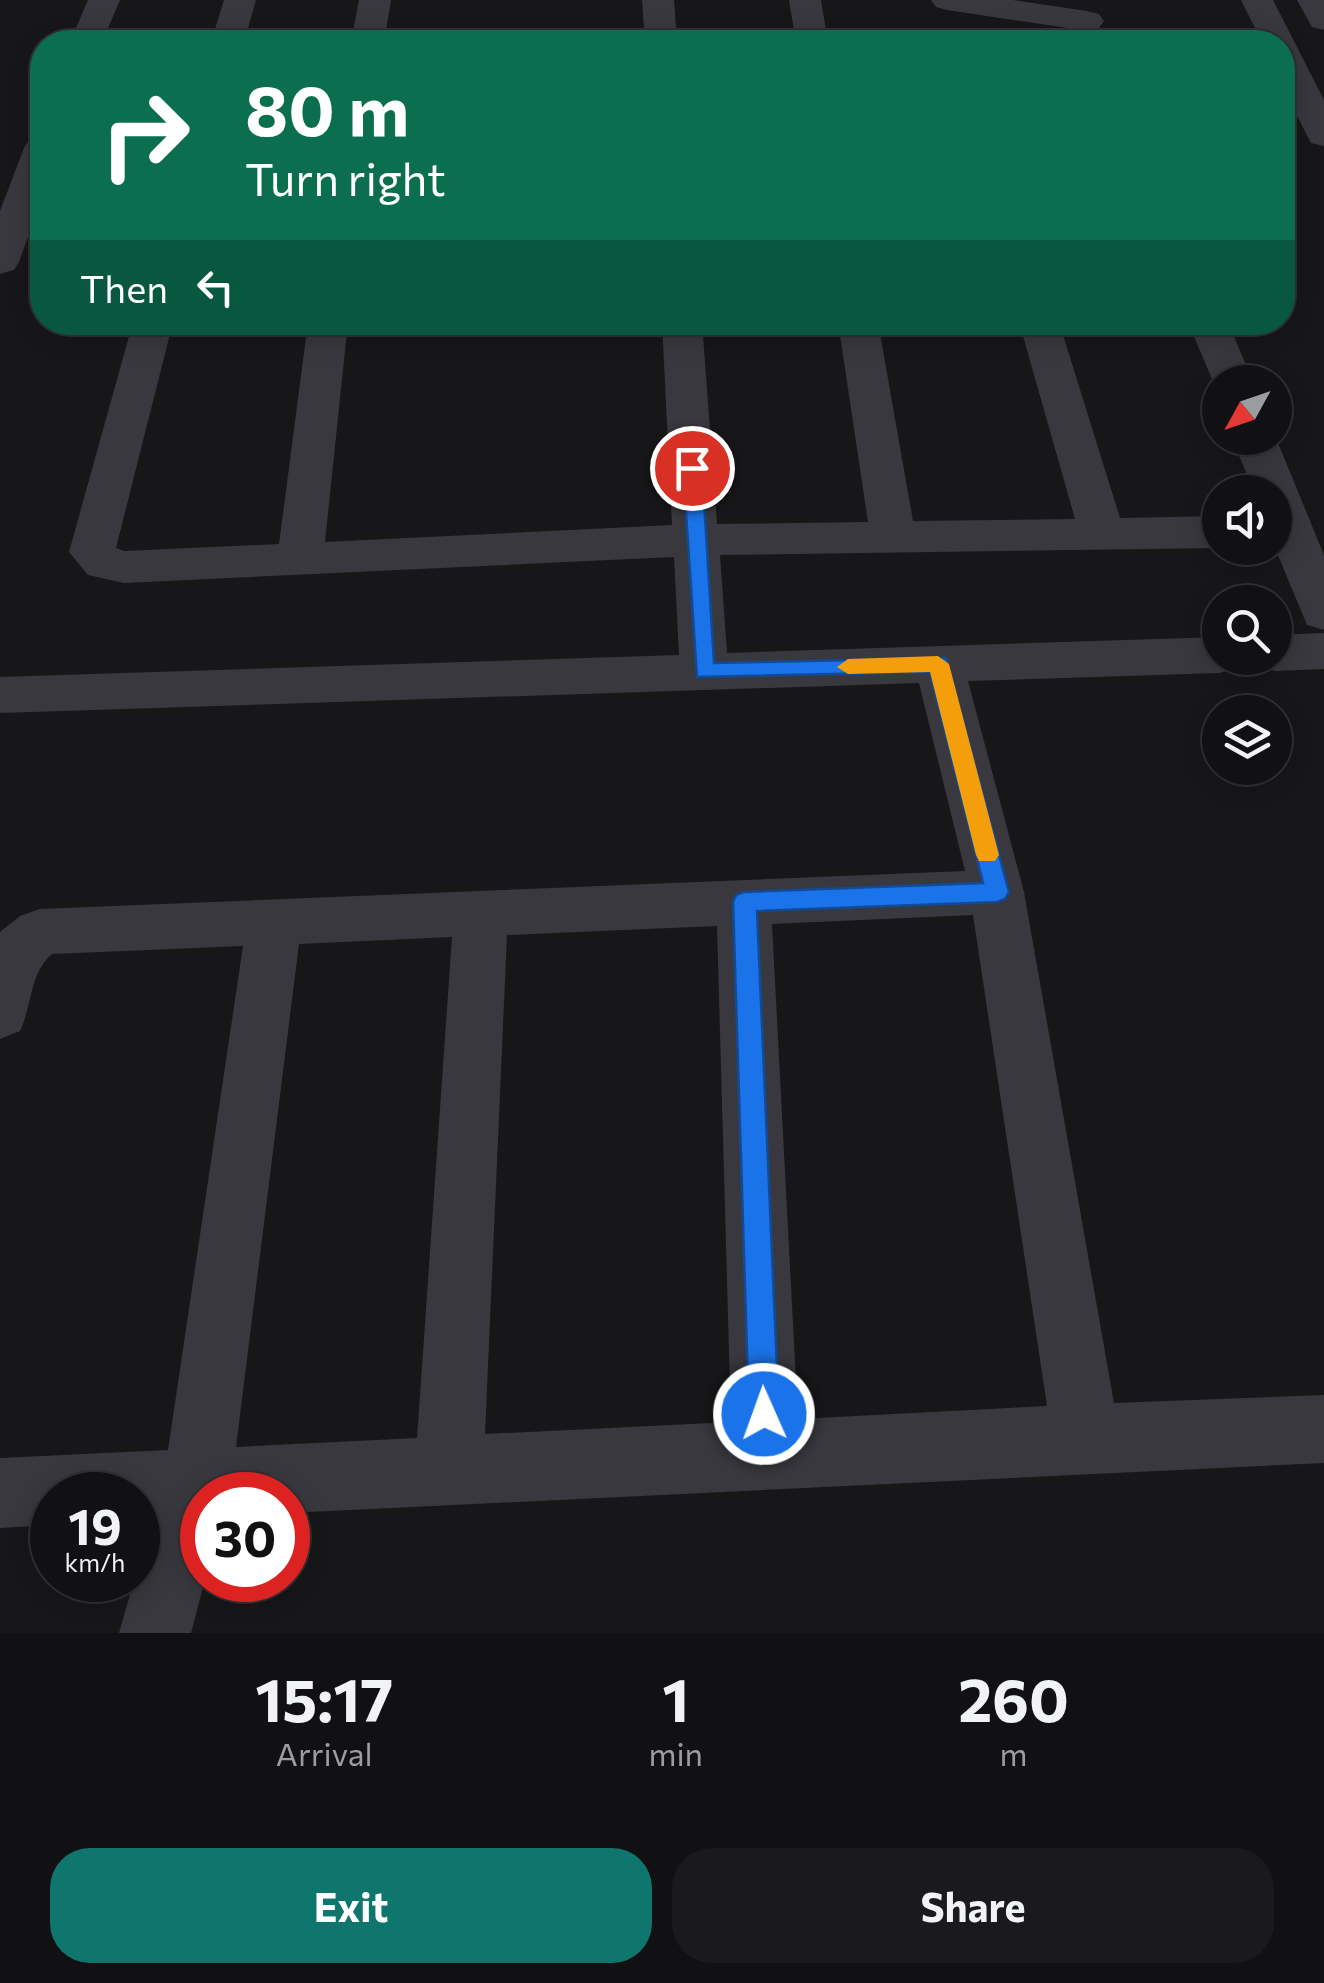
<!DOCTYPE html>
<style>
:root{--surface:#111113;--page:#1a1a1c;--text:#f1f3f6;--muted:#9c9da0;--line:#303133;--accent:#0f766e}
body{margin:0;font-family:Commissioner,sans-serif;background:var(--page);color:var(--text);height:100vh;display:flex;flex-direction:column;font-size:38px;white-space:nowrap}
*{box-sizing:border-box;margin:0}
p{font-size:32px;color:var(--muted)}
.icon{flex:none;width:55px;height:55px;fill:none;stroke:currentColor;stroke-width:2;stroke-linecap:round;stroke-linejoin:round}
.map{position:relative;height:1633px;overflow:hidden}
.panel{display:flex;flex-direction:column;background:var(--surface);flex:1}
.panel>*{flex:none}
.banner{position:absolute;left:30px;top:30px;width:1265px;height:305px;border-radius:40px;box-shadow:0 5px 25px #0003,0 0 0 2px var(--line);background:#0b6e4f;color:#fff;overflow:hidden}
.needle{width:65px;rotate:230deg}
.buttons{position:absolute;left:1202px;top:365px;display:grid;gap:20px}
.buttons a{display:grid;place-items:center;width:90px;height:90px;border-radius:50%;background:var(--surface);box-shadow:0 5px 25px #0003,0 0 0 2px var(--line);font-size:50px}
.speed{position:absolute;left:30px;top:1472px;display:flex;gap:20px;font-size:50px;font-weight:700;text-align:center}
.speed>*{display:grid;place-content:center;width:130px;height:130px;border-radius:50%;background:var(--surface);box-shadow:0 5px 25px #0003,0 0 0 2px var(--line);line-height:1}
.speed small{font-size:25px;font-weight:400}
.speed .limit{border:15px solid #d22;background:#fff;color:#111}
.pin{position:absolute;display:grid;place-items:center;width:85px;height:85px;color:#fff;margin:-42px;border:5px solid #fff;border-radius:50%;box-shadow:0 2px 10px #0007}
.me{position:absolute;width:110px;margin:-55px;rotate:358deg;stroke-linejoin:round;filter:drop-shadow(0 0 8px #0008)}
.turn{display:flex;align-items:center;gap:35px;height:210px;padding:0 50px;font-size:45px}
.turn .icon{width:130px;height:130px;stroke-width:2.5}
.turn b{display:block;font-size:70px;line-height:85px}
.then{display:flex;align-items:center;height:95px;padding:0 50px;background:#0003;gap:20px;font-size:38px}
.eta{display:flex;justify-content:space-evenly;align-items:center;height:170px;text-align:center}
.eta b{font-size:60px;font-weight:700;line-height:70px}
.cta{display:flex;gap:20px;margin-top:auto;padding:20px 50px}
.cta a{flex:1;height:115px;border-radius:40px;background:var(--accent);color:#fff;font-size:40px;font-weight:700;line-height:115px;text-align:center}
.cta a+a{background:var(--page);color:var(--text)}
.map>svg:first-child{display:block}
.lines{fill:none;stroke-linecap:round;stroke-linejoin:round}
.minor{fill:#38383e;fill-rule:evenodd}
.route{fill:#1a73e8;stroke:#114b97;stroke-width:2.5}
.slow{fill:#f59e0b}
</style>
<div class="map">
<svg width="1324" height="1633" viewBox="0 0 1324 1633">
<rect width="100%" height="100%" fill="#171719"/>
<g class="lines">
<path class="minor" d="M88,0H120L102,42H70Z
M224,0H256L244,42H211Z
M359,0H391L384,42H351Z
M642,0H674L677,42H645Z
M789,0H821L828,42H796Z
M931,0H1013L1087,11L1099,14L1104,21L1099,28L1087,31L947,10L936,7Z
M1241,0H1273L1324,100V146L1311,143L1282,87V42H1262Z
M1297,0H1324V30L1312,27Z
M42,137V197L19,262L14,270L0,274V211L24,148L29,140Z
M133,322H173L116,548L124,551L279,544L308,322H348L325,542L672,525L662,322H702L717,524L868,522L838,322H878L913,521L1075,519L1019,322H1059L1120,518L1220,516V548L720,555L727,653L1220,637V658H1243L1237,668L1220,673L968,681L1024,892L1114,1403L1324,1395V1463L288,1513V1495H202L205,1580L191,1633H119L134,1580H138L152,1520H138V1495H52V1525L0,1528V1458L168,1450L243,946L52,954C30,972 32,1006 20,1031L0,1039V932L20,916L40,909L965,871L919,683L0,713V677L679,655L674,557L124,583L88,575L69,552ZM973,915L1047,1406L798,1419L772,924ZM717,926L731,1422L485,1434L507,935ZM452,937L417,1438L236,1447L299,944Z
M1188,322H1228L1253,382H1220L1217,391Z
M1232,438H1276L1324,555V630L1307,625L1275,548V492H1254Z
M1324,633V669L1275,671L1258,665L1253,658H1275V635Z"/>
</g>
<path class="route" d="M692,461L702,468L714,663L946,658L1009,892L1005,899L997,902L757,911L779,1414L774,1425L764,1429L754,1425L749,1414L733,902L736,895L744,892L983,883L930,672L697,677L683,468Z"/>
<path class="slow" d="M938,656L949,664L999,855L995,861H979L976,855L930,672L848,674L837,667L848,659Z"/>
</svg>
<div class="buttons">
<a><svg class="needle" viewBox="-14 -14 28 28"><path d="M0-13l5 13h-10z" fill="#e53935"/><path d="M0 13l5-13h-10z" fill="#9c9da0"/></svg></a>
<a><svg class="icon" aria-label="sound" viewBox="0 0 24 24"><path d="M4 9h4l5-4v14l-5-4H4zM17 9q2 3 0 6"/></svg></a>
<a><svg class="icon" aria-label="search" viewBox="0 0 24 24"><circle cx="10" cy="10" r="6"/><path d="M15 15l6 6"/></svg></a>
<a><svg class="icon" aria-label="layers" viewBox="0 0 24 24"><path d="M12 4l9 5-9 5-9-5zM3 14l9 5 9-5"/></svg></a>
</div>
<div class="speed"><div>19<small>km/h</small></div><div class="limit">30</div></div>
<div class="pin" style="left:692px;top:468px;background:#d93025"><svg class="icon" aria-label="arrive" viewBox="0 0 24 24"><path d="M6 21V4h12l-3 4 3 4H6"/></svg></div>
<svg class="me" style="left:764px;top:1414px" viewBox="-20 -20 40 40"><circle r="17" fill="#1a73e8" stroke="#fff" stroke-width="3"/><path d="M0-11L8 9 0 5-8 9z" fill="#fff"/></svg>
<div class="banner">
<div class="turn"><svg class="icon" aria-label="right" viewBox="0 0 24 24"><path d="M7 20v-9h11M14 6l5 5-5 5"/></svg><div><b>80 m</b>Turn right</div></div>
<div class="then">Then<svg class="icon" aria-label="left" viewBox="0 0 24 24"><path d="M17 20v-9H6M10 6l-5 5 5 5"/></svg></div>
</div>
</div>
<section class="panel">
<div class="eta">
<div><b>15:17</b><p>Arrival</p></div>
<div><b>1</b><p>min</p></div>
<div><b>260</b><p>m</p></div>
</div>
<div class="cta"><a>Exit</a><a>Share</a></div>
</section>
